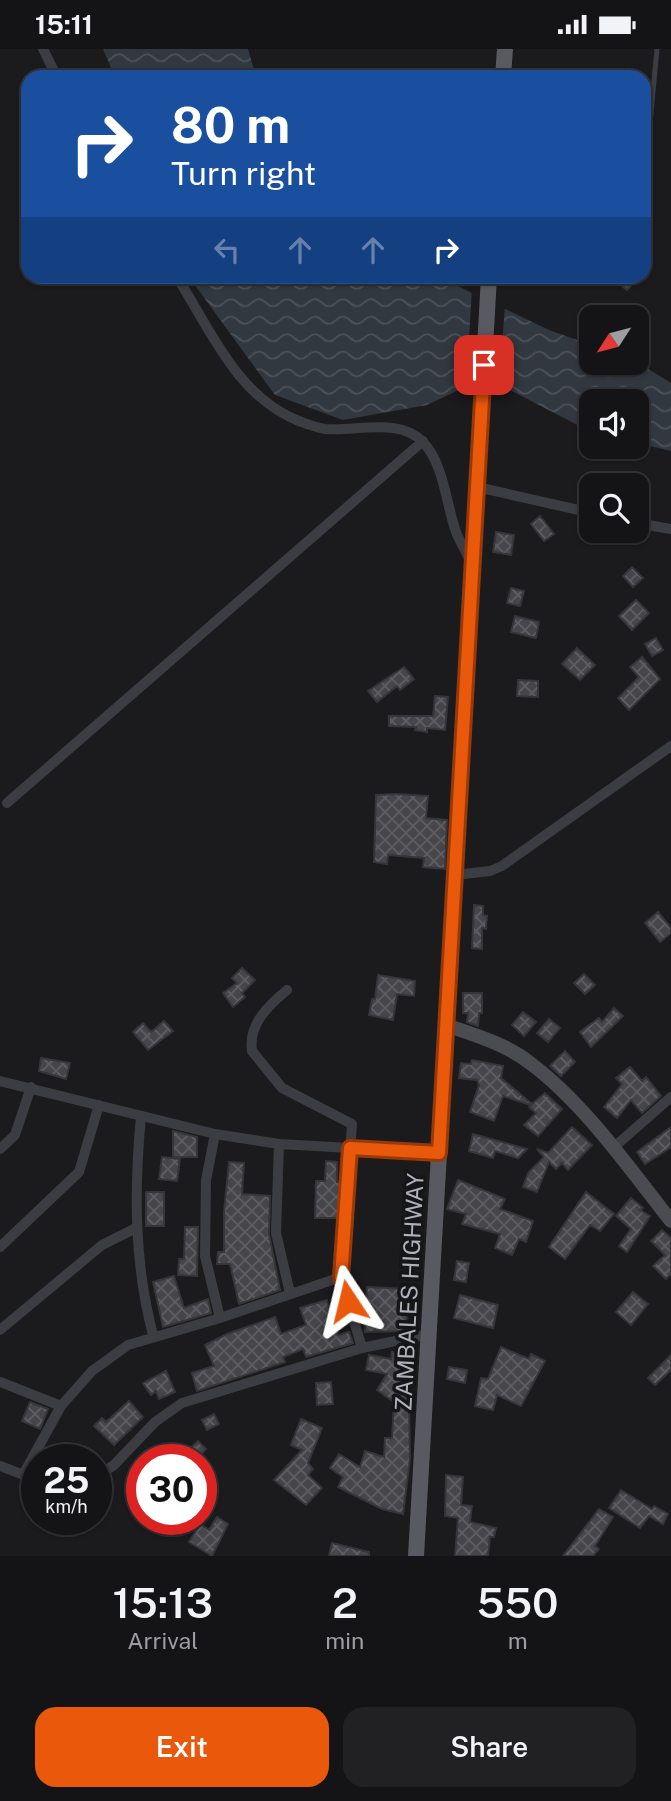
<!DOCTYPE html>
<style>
:root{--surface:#141416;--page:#212123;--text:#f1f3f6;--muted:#9d9ea1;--line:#333335;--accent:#ea580c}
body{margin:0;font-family:"Public Sans",sans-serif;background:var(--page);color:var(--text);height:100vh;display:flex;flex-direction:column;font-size:26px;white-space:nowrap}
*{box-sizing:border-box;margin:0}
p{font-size:23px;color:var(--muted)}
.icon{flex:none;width:38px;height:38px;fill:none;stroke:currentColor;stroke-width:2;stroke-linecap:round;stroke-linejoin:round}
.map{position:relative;height:1507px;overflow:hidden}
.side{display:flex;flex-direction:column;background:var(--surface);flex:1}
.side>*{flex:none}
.top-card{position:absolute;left:21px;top:21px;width:630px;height:214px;border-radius:21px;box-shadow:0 2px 5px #0004,0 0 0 2px var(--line);background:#1a4fa0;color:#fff;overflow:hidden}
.needle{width:46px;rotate:234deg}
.tools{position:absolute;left:579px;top:256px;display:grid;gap:14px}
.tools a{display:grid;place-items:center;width:70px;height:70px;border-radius:14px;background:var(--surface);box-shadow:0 2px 5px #0004,0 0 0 2px var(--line);font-size:35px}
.speed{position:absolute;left:21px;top:1395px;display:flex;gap:14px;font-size:35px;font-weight:700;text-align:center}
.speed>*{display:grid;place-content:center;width:91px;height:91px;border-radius:50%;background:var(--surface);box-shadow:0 2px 5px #0004,0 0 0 2px var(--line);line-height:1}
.speed small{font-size:18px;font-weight:400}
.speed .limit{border:10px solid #d22;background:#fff;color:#111}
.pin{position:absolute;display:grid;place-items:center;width:60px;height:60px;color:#fff;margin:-30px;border-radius:14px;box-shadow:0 4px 10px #0006}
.me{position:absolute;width:77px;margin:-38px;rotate:350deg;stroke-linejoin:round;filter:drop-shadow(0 0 5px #0008)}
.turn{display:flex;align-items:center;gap:24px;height:147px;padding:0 35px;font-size:32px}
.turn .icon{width:91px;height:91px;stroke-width:2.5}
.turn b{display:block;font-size:49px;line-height:60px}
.lanes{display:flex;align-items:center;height:66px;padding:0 35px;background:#0003;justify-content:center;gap:35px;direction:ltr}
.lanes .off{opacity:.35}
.eta{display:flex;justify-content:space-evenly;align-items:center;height:119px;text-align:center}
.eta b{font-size:42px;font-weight:600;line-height:49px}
.primary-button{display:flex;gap:14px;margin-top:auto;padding:14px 35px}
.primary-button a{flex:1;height:80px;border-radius:21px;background:var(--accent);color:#fff;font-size:28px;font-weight:600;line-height:80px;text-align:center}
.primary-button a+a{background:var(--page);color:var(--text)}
.status{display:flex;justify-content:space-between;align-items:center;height:49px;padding:0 35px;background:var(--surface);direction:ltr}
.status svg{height:19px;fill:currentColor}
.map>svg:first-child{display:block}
.water{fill:url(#water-waves)}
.pier{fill:#1b1b1d}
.building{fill:url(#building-cross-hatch);stroke:#363539;stroke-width:2}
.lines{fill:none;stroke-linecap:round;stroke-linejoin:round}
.lane{stroke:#3c3d42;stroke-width:5}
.street{stroke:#3c3d42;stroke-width:10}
.secondary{stroke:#4b4b52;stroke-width:14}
.primary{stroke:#595961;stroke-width:16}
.route-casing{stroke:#983908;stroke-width:18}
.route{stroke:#ea580c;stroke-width:12}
.labels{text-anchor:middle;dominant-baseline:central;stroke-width:7;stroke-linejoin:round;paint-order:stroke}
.street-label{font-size:23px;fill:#afb1bb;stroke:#161618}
</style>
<div class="status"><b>15:11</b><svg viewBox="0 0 49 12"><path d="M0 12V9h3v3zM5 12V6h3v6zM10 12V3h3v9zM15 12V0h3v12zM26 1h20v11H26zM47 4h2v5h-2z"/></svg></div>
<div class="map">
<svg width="671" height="1507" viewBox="0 0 671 1507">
<defs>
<pattern id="water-waves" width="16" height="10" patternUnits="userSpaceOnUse" patternTransform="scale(1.75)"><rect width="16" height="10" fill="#323840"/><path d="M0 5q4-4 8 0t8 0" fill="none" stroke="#4d525a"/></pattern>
<pattern id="building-cross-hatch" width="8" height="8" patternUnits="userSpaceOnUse" patternTransform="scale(1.75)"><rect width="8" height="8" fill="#46464a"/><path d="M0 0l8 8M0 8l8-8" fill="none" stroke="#5e5e62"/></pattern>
</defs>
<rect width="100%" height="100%" fill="#1b1b1d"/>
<path class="water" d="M103,0H248L256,28H115Z
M189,228H439L549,281L591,296L592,313H637L671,334V402L637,394V352H592L591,383L504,338L463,339L427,356L343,371L275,346Z"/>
<path class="pier" d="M472,239L505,255L499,342L466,341Z"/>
<path class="building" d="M611,228H638L627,241Z
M540,467L554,485L544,492L531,475Z
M496,483L514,486L511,506L493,503Z
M632,518L643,529L633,538L623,527Z
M511,539L524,542L520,557L507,554Z
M636,551L649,564L632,581L619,567Z
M515,567L539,573L536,589L511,583Z
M656,589L663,601L652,607L645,595Z
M577,599L595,616L580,631L562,615Z
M642,608L660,630L629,661L618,649L639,628L630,618Z
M404,618L414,630L400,641L397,637L377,653L368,642Z
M518,631L538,632V648L517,647Z
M435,647L448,648L445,681L427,679V683L415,681L416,678L389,677V667H433Z
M396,745L428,747L426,769L447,771L445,820L423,818L424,809L388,806L387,815L374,813L376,746Z
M474,856L483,857V866L487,867L486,880L482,879V900L472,899Z
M658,863L671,879V884L660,893L645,874Z
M242,919L255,931L242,944L245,948L233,958L223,944L237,934L232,929Z
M584,925L595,936L585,945L574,934Z
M378,926L415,932L414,947L397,945L393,971L369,966L372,950H375Z
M463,944H482V964H479L478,977L467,973L468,964H463Z
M614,959L623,967L591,998L580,983L599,969L602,973Z
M523,963L536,973L524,987L512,976Z
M549,970L560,979L548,993L537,984Z
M164,972L173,982L148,1001L133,983L143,974L151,983Z
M565,1002L575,1013L561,1027L550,1017Z
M41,1009L70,1014L66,1030L39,1022Z
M472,1011L503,1017L501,1029L532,1055L545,1044L562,1060L538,1087L524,1076L536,1064L529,1058L531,1056L503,1047L494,1072L470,1063L479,1036L477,1031L459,1029L461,1014L471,1015Z
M630,1018L642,1032L646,1028L661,1047L642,1064L631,1051L617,1069L604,1058L622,1035L616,1029Z
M572,1078L592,1096L568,1121L562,1114L556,1120L549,1113L537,1143L523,1138L528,1124L544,1108L537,1100L548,1104Z
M671,1078V1098L645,1115L637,1103Z
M173,1082L197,1088V1108H173Z
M473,1085L498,1092L527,1100L518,1109L495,1102L493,1109L469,1102Z
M162,1108L180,1110L177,1132L159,1130Z
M326,1112L337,1113V1133H340L338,1169H315L316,1132H325Z
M229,1113L244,1114L242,1145L270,1147L269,1185L280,1241L239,1255L230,1215H217L218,1203H224V1163Z
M458,1131L505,1150L500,1160L533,1172L526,1193L519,1190L512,1206L495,1199L500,1185L462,1175L466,1165L447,1160Z
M146,1143H164V1177H146Z
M586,1143L614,1165L600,1182L590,1176L565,1210L549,1198Z
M631,1149L643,1159L640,1161L650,1167L627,1203L619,1197L631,1180L616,1167Z
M405,1150L420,1151L419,1164H405Z
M185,1178H198L197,1227L178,1226L179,1210H184Z
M662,1181L671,1189V1225L666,1230L653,1217L665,1206L651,1192Z
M457,1212L469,1214L466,1233L454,1231Z
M174,1227L184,1259L208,1250L211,1264L163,1278L153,1233Z
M367,1238L408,1240L406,1282L365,1283Z
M633,1243L648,1255L631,1276L616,1263Z
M460,1246L498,1256L493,1279L454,1269Z
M327,1251L338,1286L349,1283L353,1294L306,1308L303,1300L283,1308L285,1313L197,1342L192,1324L214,1317L205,1296L227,1285L275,1268L281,1285L306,1276L300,1259Z
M501,1298L529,1310L531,1305L545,1312L521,1357L497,1346L493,1361L475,1357L481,1329L488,1330Z
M392,1303L409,1304L406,1348L412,1351L409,1356L410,1410L403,1465L382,1460L338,1438L343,1428L330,1419L339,1405L360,1418L365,1402L384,1408L385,1389H392L394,1353L377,1341L387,1325L366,1321L369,1306L391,1310Z
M671,1306V1321L655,1336L648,1329Z
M449,1318L467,1321L465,1334L447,1330Z
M166,1322L175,1343L159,1350L156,1342L151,1346L143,1334Z
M331,1333L333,1355L317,1356L316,1334Z
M129,1352L143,1368L114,1396L94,1377L102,1369L106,1373Z
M30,1353L48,1360L40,1380L22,1372Z
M214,1365L219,1375L207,1381L202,1371Z
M301,1370L322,1379L308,1414L313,1420L308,1426L322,1439L306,1456L274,1431L302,1401L291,1396Z
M198,1392L206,1400L199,1407L191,1399Z
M446,1426L463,1428L461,1456L472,1457L470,1473L496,1479L494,1488H490L488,1507H455L458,1469L445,1467Z
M621,1441L652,1460L654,1457L668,1465L663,1475L649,1467L640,1479L609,1459Z
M599,1460L613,1468L595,1497L599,1500L593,1507H563Z
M217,1468L228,1475L212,1507L189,1493L200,1475L209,1481Z
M332,1494L369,1503V1507H329Z"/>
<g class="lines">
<path class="lane" d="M650,75L657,0"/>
<path class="street" d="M43,0L57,28
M177,228C210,280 237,348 299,372C307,375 317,379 325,380C355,383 400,368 423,393C444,415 446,455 456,483C460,493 466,502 470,512
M477,438L592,464
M637,474L671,480
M7,754L423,392
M455,826L490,822L502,817L671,697
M287,941C269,956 248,975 252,1002L282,1039L352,1075L341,1228L362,1299
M0,1032L215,1085L279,1095L439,1104
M141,1067C134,1142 134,1213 153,1286
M215,1085L206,1131L205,1207L220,1269
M279,1095L276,1184L290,1244
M613,1099L671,1048
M0,1100L15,1086L31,1038
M0,1198L79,1123L99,1056
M0,1281L102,1196L136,1179
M0,1333L61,1357
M0,1417L37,1431
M23,1426L61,1357L92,1322L128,1296L220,1269L341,1228
M96,1428L114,1416L155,1373L182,1354L362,1299L429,1285"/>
<path class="secondary" d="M446,976C475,986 506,995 530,1014C584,1054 629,1119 671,1172"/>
<path class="primary" d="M503,28L505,0
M416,1507L489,228"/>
</g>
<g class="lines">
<defs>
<path id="route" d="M348,1252L341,1228L350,1099L439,1104L484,316"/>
</defs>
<use href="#route" class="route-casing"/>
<use href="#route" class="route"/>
</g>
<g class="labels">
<g class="street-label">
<text transform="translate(409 1243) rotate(-87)">ZAMBALES HIGHWAY</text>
</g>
</g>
</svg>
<div class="tools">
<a><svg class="needle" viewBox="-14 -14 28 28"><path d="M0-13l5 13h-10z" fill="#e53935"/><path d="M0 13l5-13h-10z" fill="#9d9ea1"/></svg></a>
<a><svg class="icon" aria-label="sound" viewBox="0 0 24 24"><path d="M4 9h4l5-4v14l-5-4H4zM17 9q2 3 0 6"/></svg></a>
<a><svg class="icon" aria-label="search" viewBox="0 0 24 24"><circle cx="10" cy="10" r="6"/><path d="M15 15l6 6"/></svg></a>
</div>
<div class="speed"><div>25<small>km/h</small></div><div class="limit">30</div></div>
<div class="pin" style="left:484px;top:316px;background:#d93025"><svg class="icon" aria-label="arrive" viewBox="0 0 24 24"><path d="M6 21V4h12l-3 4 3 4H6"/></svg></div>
<svg class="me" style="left:348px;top:1252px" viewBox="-20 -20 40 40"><path d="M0-17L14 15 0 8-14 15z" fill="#ea580c" stroke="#fff" stroke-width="4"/></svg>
<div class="top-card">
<div class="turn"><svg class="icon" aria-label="right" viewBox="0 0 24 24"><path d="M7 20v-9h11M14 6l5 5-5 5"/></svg><div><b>80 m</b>Turn right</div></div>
<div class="lanes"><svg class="icon off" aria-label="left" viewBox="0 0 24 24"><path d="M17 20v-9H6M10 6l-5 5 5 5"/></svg><svg class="icon off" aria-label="ahead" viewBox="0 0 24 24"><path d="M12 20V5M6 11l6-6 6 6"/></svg><svg class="icon off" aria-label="ahead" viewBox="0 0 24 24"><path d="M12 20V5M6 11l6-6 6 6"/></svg><svg class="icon" aria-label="right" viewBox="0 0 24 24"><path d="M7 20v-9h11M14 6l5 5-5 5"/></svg></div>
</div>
</div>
<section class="side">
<div class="eta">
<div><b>15:13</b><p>Arrival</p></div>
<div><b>2</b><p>min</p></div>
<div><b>550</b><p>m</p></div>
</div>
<div class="primary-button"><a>Exit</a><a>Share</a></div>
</section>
